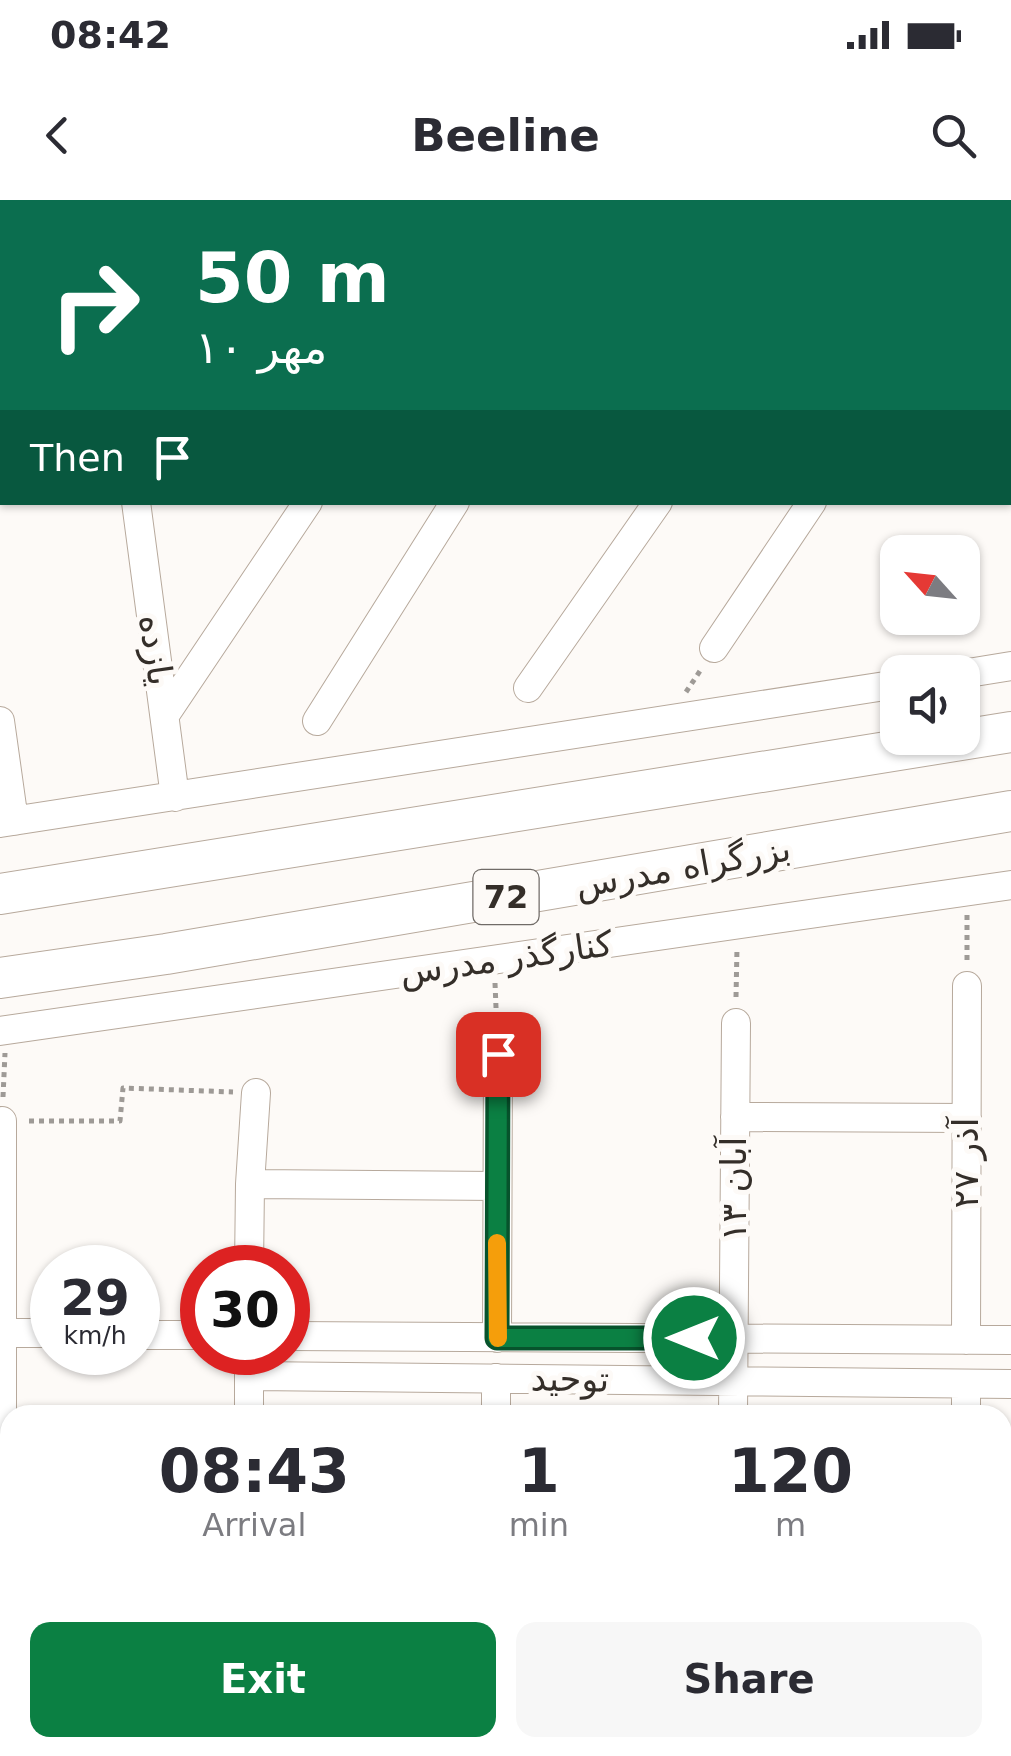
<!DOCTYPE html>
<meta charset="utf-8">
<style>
:root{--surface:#fff;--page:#f7f7f7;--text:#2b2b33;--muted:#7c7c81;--accent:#0b8043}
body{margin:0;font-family:"DejaVu Sans",Cairo,sans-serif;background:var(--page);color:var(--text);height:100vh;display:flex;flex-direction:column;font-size:38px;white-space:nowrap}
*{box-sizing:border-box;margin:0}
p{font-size:32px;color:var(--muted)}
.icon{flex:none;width:55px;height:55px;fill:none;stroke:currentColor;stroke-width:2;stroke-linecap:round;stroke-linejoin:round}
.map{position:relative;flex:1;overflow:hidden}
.drawer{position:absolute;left:0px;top:1205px;width:1012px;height:352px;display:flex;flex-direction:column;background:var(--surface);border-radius:30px 30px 0 0;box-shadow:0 2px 8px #0004}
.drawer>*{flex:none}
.hud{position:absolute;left:0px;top:0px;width:1012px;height:305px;box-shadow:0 2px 8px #0004;background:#0b6e4f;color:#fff;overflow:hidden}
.needle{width:65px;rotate:297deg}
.controls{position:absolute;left:880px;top:335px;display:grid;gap:20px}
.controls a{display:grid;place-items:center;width:100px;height:100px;border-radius:20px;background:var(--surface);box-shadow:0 2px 8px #0004;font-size:50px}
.speed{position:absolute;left:30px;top:1045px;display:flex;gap:20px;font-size:50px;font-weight:700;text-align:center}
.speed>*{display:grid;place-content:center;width:130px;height:130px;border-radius:50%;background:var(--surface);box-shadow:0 2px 8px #0004;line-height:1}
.speed small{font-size:25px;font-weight:400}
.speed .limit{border:15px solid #d22;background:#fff;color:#111}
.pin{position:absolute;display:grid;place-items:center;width:85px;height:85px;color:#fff;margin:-42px;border-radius:20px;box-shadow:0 5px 15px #0006}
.me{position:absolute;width:110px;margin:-55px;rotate:270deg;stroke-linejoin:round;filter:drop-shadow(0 0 8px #0008)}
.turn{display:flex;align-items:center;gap:35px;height:210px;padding:0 30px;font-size:45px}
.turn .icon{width:130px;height:130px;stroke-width:2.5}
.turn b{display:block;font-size:70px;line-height:85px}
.then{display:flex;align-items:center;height:95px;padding:0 30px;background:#0003;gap:20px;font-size:38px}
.eta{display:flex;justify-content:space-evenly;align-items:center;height:170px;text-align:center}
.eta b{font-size:60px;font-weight:600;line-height:70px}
.action{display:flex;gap:20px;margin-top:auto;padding:20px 30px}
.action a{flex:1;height:115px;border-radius:20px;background:var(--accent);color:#fff;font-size:40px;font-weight:600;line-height:115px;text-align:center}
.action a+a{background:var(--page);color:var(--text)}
.status{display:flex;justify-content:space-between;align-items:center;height:70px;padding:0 50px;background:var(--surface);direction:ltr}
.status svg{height:28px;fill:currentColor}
header{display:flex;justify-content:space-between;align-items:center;height:130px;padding:0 30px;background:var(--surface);font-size:45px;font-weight:600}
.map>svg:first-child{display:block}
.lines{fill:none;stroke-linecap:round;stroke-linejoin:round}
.minor-casing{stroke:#b7a99c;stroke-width:30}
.highway-casing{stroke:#b7a99c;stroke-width:42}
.path{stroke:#9e9a96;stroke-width:5;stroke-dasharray:5 5;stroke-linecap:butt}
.minor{stroke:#fff;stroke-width:28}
.highway{stroke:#fff;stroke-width:40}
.route-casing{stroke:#07532c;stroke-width:25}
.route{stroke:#0b8043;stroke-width:18}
.slow{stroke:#f59e0b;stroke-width:18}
.labels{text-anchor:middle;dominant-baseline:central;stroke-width:10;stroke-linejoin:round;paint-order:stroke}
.shield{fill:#fdfaf7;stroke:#706b67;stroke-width:2.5}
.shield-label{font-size:32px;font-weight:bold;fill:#342e29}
.street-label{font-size:35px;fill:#342e29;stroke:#fdfaf7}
</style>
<div class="status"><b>08:42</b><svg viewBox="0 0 49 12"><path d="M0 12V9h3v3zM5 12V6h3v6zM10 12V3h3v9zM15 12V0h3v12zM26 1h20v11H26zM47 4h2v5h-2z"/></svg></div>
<header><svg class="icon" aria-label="back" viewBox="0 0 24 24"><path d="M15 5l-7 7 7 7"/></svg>Beeline<svg class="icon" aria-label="search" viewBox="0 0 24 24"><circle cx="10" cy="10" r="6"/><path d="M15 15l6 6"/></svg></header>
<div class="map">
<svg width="1011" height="1556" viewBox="0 0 1011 1556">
<rect width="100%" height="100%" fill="#fdfaf7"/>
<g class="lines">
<defs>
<path id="minor" d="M96,0L97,2
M303,2L304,0
M650,2L651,0
M867,2L869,0
M1010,157L1011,158
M0,241L2,240
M0,279H2
M136,302L175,597
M714,448L812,302
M962,474L1011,466
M528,488L658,302
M165,515L308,302
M0,521L14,621
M317,521L455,302
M0,623L898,484
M0,831L1011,685
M735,917L967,918
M250,984L497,986
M249,1068L250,984L256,893
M0,1133H52
M138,1135H202
M288,1136L1011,1140
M497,1138L498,854
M966,1140L967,786
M249,1176L1011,1184
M249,1215V1152
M496,1215V1178
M733,1215L736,823
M966,1215V1184
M1002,1531H1011
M495,1555L563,1556
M2,1556V921
M248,1556V1548
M730,1556V1548
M965,1556V1548"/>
<path id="highway" d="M0,694L1011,532
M0,778L166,754L1011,611"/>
</defs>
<use href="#minor" class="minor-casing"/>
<use href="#highway" class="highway-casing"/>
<path class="path" d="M686,492L702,468
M967,715V764
M495,783L497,832
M736,797L737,748
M3,897L5,853
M29,921H120L123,888L233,892
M271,1549L470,1554"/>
<use href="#minor" class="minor"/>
<use href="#highway" class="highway"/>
</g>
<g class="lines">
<defs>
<path id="route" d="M498,854L497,1138H694"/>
</defs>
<use href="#route" class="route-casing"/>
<use href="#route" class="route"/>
<path class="slow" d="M497,1043L498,1138"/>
</g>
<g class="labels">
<rect class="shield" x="473.5" y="670" width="65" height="54" rx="8"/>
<g class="shield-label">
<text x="506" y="697">72</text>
</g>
<g class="street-label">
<text transform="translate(156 450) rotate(82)">یازده</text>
<text transform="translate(683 667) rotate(-10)">بزرگراه مدرس</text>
<text transform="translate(506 758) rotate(-8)">کنارگذر مدرس</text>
<text transform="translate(966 963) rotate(-90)">۲۷ آذر</text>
<text transform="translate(734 989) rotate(-90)">۱۳ آبان</text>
<text transform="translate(570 1179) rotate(1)">توحید</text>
</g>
</g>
</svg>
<div class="controls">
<a><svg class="needle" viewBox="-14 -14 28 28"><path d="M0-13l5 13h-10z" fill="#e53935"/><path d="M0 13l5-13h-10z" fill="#7c7c81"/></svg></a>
<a><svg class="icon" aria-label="sound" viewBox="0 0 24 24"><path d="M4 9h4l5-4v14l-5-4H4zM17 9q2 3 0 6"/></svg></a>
</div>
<div class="speed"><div>29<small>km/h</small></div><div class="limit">30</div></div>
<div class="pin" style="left:498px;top:854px;background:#d93025"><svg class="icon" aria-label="arrive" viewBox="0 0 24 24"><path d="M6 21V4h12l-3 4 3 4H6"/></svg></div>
<svg class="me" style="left:694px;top:1138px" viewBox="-20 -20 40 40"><circle r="17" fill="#0b8043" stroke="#fff" stroke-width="3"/><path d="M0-11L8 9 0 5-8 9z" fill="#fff"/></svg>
<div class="hud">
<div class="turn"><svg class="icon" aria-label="right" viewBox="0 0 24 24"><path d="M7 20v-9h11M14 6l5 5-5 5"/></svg><div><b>50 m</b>۱۰ مهر</div></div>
<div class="then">Then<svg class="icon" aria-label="arrive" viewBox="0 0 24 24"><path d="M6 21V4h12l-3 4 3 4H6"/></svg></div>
</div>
<section class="drawer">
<div class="eta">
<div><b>08:43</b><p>Arrival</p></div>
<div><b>1</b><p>min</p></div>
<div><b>120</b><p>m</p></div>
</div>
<div class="action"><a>Exit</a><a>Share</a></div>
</section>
</div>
